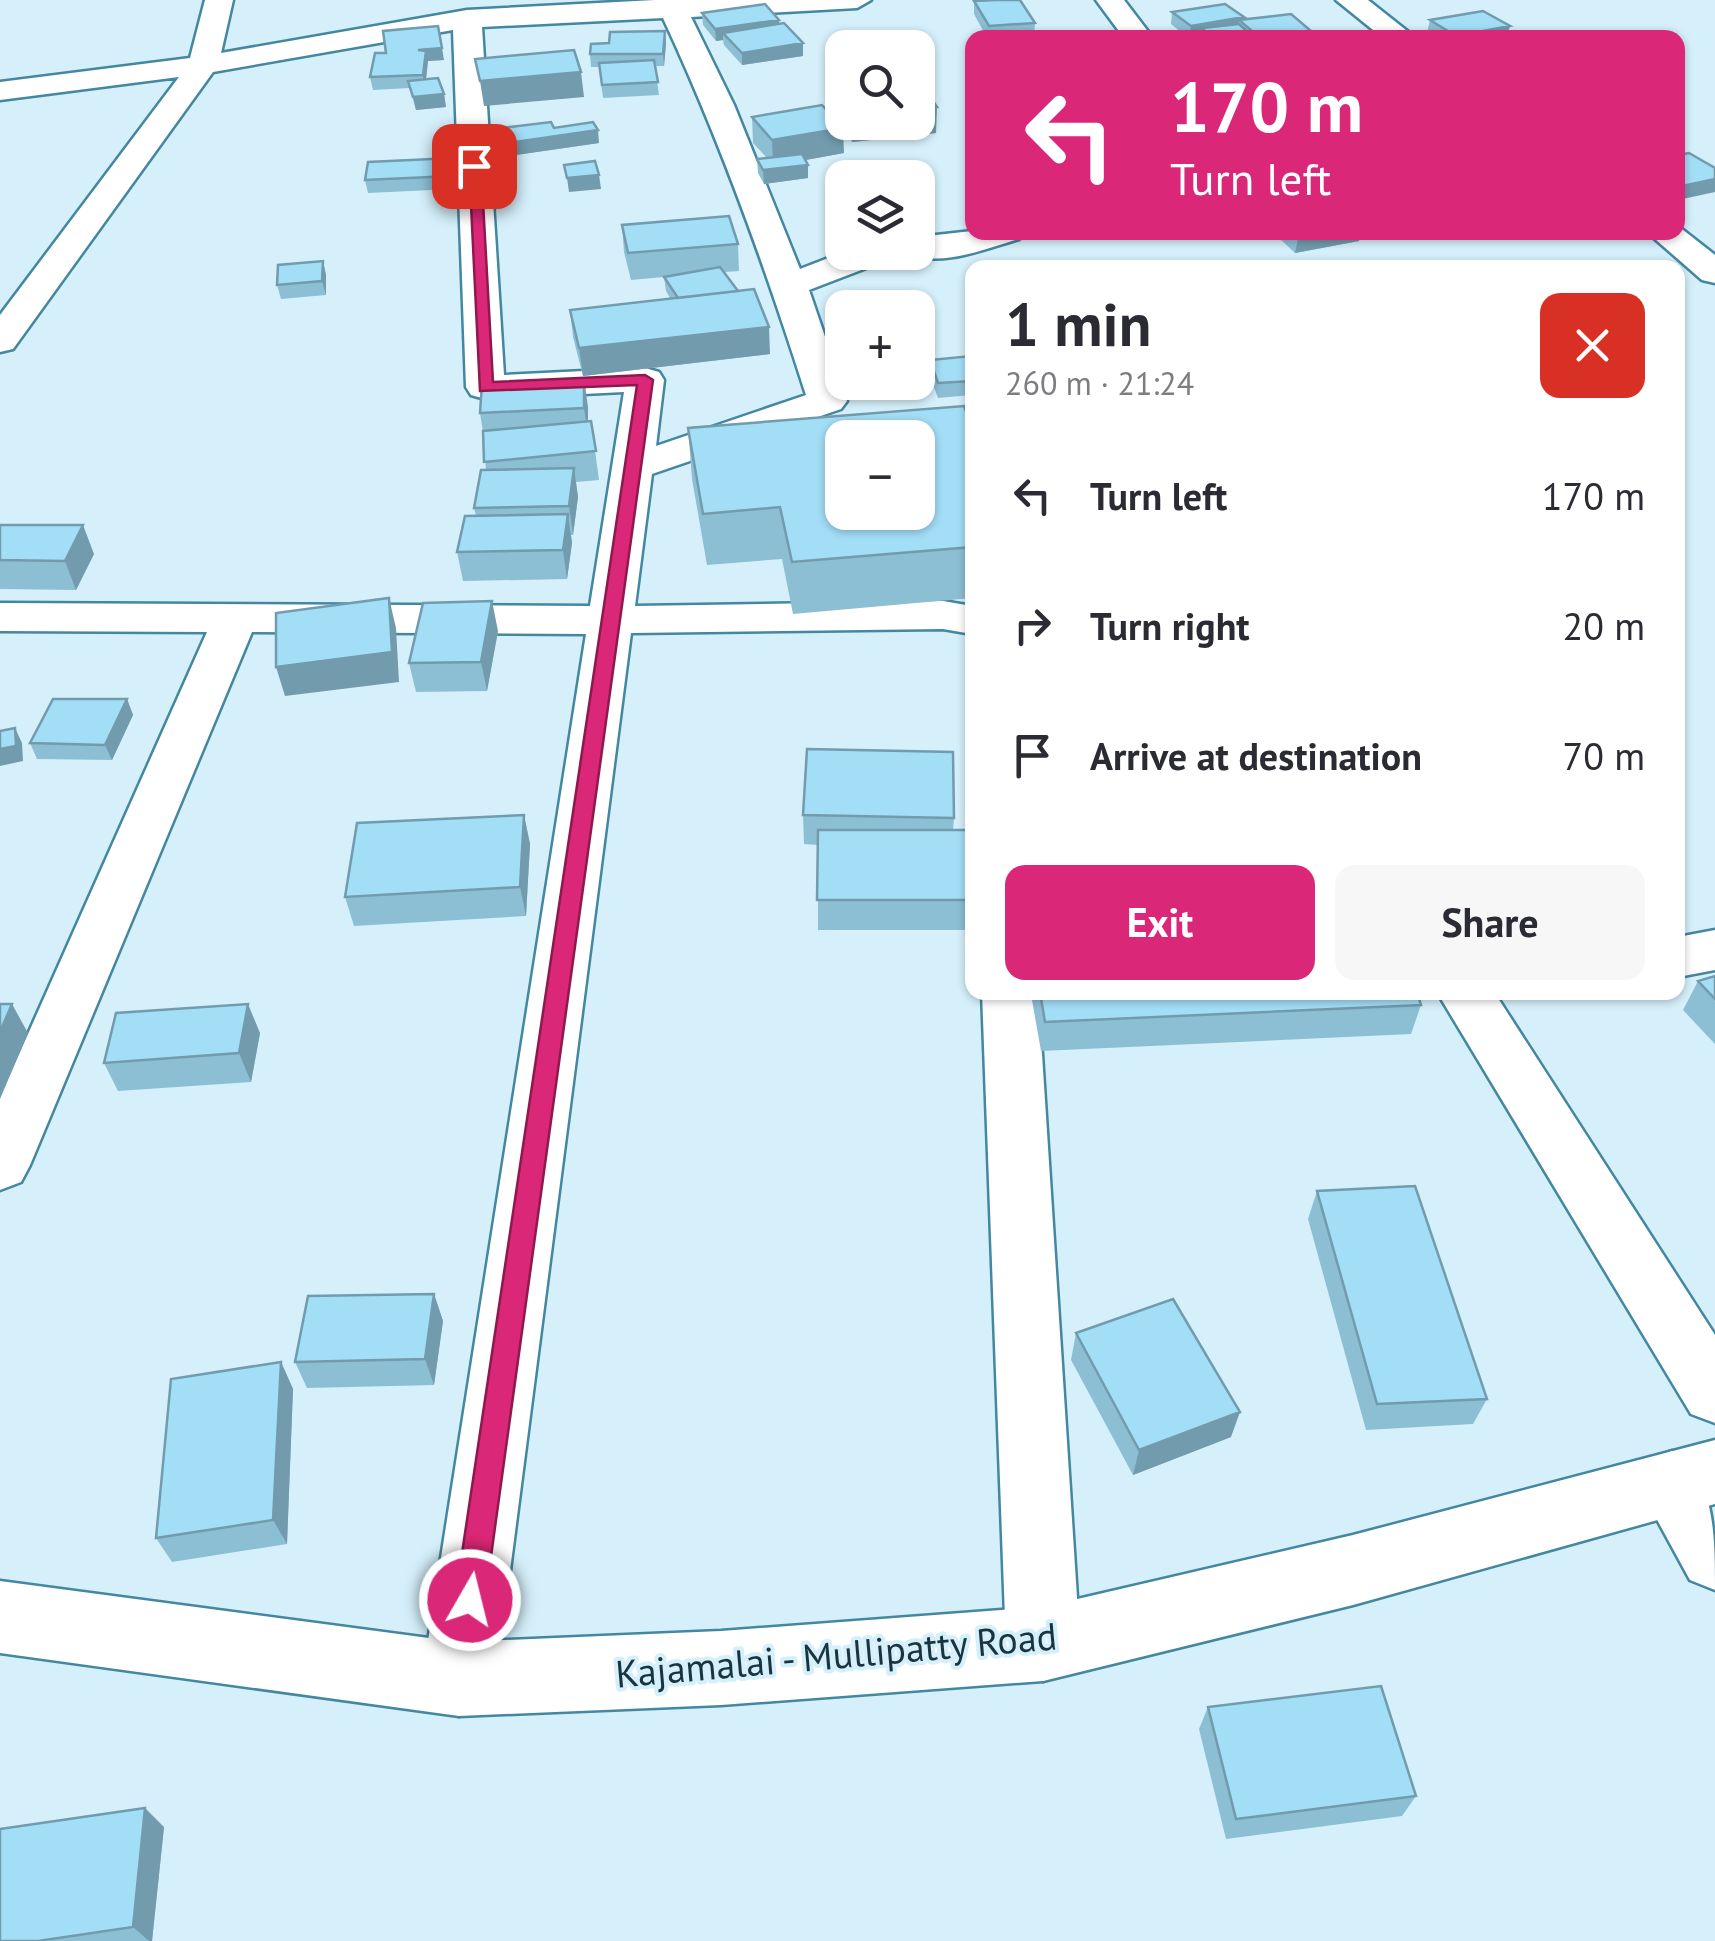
<!DOCTYPE html>
<meta charset="utf-8">
<style>
:root{--surface:#fff;--page:#f7f7f7;--text:#2b2b33;--muted:#7c7c81;--accent:#db2777}
body{margin:0;font-family:"PT Sans",sans-serif;background:var(--page);color:var(--text);height:100vh;display:flex;flex-direction:column;font-size:38px;white-space:nowrap}
*{box-sizing:border-box;margin:0}
p{font-size:32px;color:var(--muted)}
.icon{flex:none;width:55px;height:55px;fill:none;stroke:currentColor;stroke-width:2;stroke-linecap:round;stroke-linejoin:round}
.map{position:relative;flex:1;overflow:hidden}
.panel{position:absolute;left:965px;top:260px;width:720px;height:740px;display:flex;flex-direction:column;background:var(--surface);border-radius:20px;box-shadow:0 2px 8px #0004}
.panel>*{flex:none}
.guide{position:absolute;left:965px;top:30px;width:720px;height:210px;border-radius:20px;box-shadow:0 2px 8px #0004;background:#db2777;color:#fff;overflow:hidden}
.tools{position:absolute;left:825px;top:30px;display:grid;gap:20px}
.tools a{display:grid;place-items:center;width:110px;height:110px;border-radius:20px;background:var(--surface);box-shadow:0 2px 8px #0004;font-size:50px}
.pin{position:absolute;display:grid;place-items:center;width:85px;height:85px;color:#fff;margin:-42px;border-radius:20px;box-shadow:0 5px 15px #0006}
.me{position:absolute;width:110px;margin:-55px;rotate:8deg;stroke-linejoin:round;filter:drop-shadow(0 0 8px #0008)}
.turn{display:flex;align-items:center;gap:35px;height:210px;padding:0 40px;font-size:45px}
.turn .icon{width:130px;height:130px;stroke-width:2.5}
.turn b{display:block;font-size:70px;line-height:85px}
.round{display:grid;place-items:center;flex:none;width:105px;height:105px;border-radius:20px;background:var(--page)}
.overview{display:flex;align-items:center;justify-content:space-between;height:170px;padding:0 40px}
h1{font-size:60px;font-weight:700;line-height:75px}
.primary-button{display:flex;gap:20px;margin-top:auto;padding:20px 40px}
.primary-button a{flex:1;height:115px;border-radius:20px;background:var(--accent);color:#fff;font-size:40px;font-weight:700;line-height:115px;text-align:center}
.primary-button a+a{background:var(--page);color:var(--text)}
ul{padding:0;list-style:none}
li{display:flex;align-items:center;gap:30px;height:130px;padding:0 40px}
li div{flex:1}
li b{display:block;font-size:38px}
li em{font-style:normal}
.map>svg:first-child{display:block}
.lines{fill:none;stroke-linecap:round;stroke-linejoin:round}
.minor-casing{stroke:#4487a1;stroke-width:5}
.major-casing{stroke:#4487a1;stroke-width:5}
.minor{fill:#fff;fill-rule:evenodd}
.major{fill:#fff;fill-rule:evenodd}
.wall{fill:#8cbfd4}
.shaded-wall{fill:#729bad}
.building{fill:#a3def7;stroke:#729bad;stroke-width:2.5;fill-rule:evenodd}
.route{fill:#db2777;stroke:#8e194d;stroke-width:2.5}
.labels{text-anchor:middle;dominant-baseline:central;stroke-width:8;stroke-linejoin:round;paint-order:stroke}
.near-street-label{font-size:38px;fill:#17343f;stroke:#d5f0fb}
</style>
<div class="map">
<svg width="1715" height="1941" viewBox="0 0 1715 1941">
<rect width="100%" height="100%" fill="#d5f0fb"/>
<g class="lines">
<defs>
<path id="minor" d="M205,0H233L221,53L467,10L655,0H871L857,8L691,17L734,105L800,269L844,252H895L890,259L809,290L847,401L841,409L652,474L635,606L943,601L972,606V634L943,629L631,633L496,1679L485,1705L459,1716L433,1705L422,1679L586,634L252,632L30,1165L21,1182L0,1190V1097L207,632L0,631V603L590,606L624,392L485,399L471,395L466,387L453,30L213,72L13,349L0,352V315L179,77L0,100V82L190,58ZM663,18C720,140 765,266 806,395L656,446L664,380L659,372L645,368L504,375L482,27Z
M1096,0H1124L1153,38H1124Z
M1336,0H1368L1416,38H1383Z
M1678,226L1715,255V283L1702,280L1647,232H1678Z
M972,231L1024,232L1019,239C984,249 939,269 904,252H918V237Z
M1715,930V970L1678,977V937Z
M982,992H1038L1080,1644L1069,1670L1043,1681L1017,1670L1006,1644Z
M1437,992H1494L1715,1335V1423L1691,1414Z
M1672,1451C1715,1474 1715,1536 1715,1590L1690,1580L1637,1483L1647,1460Z"/>
<path id="major" d="M1715,1440V1504L1353,1605L1043,1681L721,1705L459,1716L0,1653V1581L459,1642L721,1631L1043,1607L1353,1535Z"/>
</defs>
<use href="#minor" class="minor-casing"/>
<use href="#major" class="major-casing"/>
<use href="#minor" class="minor"/>
<use href="#major" class="major"/>
</g>
<path class="wall" d="M974,1L1035,23L1034,36L987,38L974,14Z
M1172,12L1244,17V20L1311,31L1310,38H1177V34L1182,33L1171,24Z
M702,13L779,20V24L803,56L742,65L724,45L723,40L716,41L703,25Z
M1430,20L1510,26L1506,38H1435L1427,33Z
M665,31L666,44L664,66H655L659,95L603,98L599,67H591L590,54Z
M375,53L444,60L428,61L426,79L444,94L446,107L416,110L410,88L373,90L370,77Z
M839,94H842V122H918L936,133L852,142L839,120Z
M752,117L844,153L805,160L808,165V178L764,184L758,173L757,159L767,158L753,143Z
M501,128H554L599,143L509,156L503,141Z
M453,158L455,171L453,189L368,193L365,180Z
M622,225L738,244L739,271L725,272L770,354L583,376L573,337L570,310L670,298L666,291L664,277L631,280L624,252Z
M1279,232H1361L1359,241L1295,253L1278,237Z
M1375,232H1415L1384,239Z
M323,261L326,275V295L281,299L277,285Z
M930,360H972V395L938,398L929,374Z
M588,407V421H591L599,480L576,482L578,497L573,535H571L572,543L567,579L463,581L457,552L476,516L474,508L486,470L483,432L480,413Z
M972,427V598L793,614L782,559L707,565L692,479L688,428Z
M0,525L94,554L76,590L0,589Z
M498,631L487,691L416,692L409,663Z
M127,699L133,715L112,760L37,759L30,743Z
M524,815L530,844L526,916L354,926L345,897Z
M803,815L954,818L953,830L972,881V930H818V845L804,844Z
M1715,976V1044L1683,1010L1698,981Z
M1033,992H1417L1421,1005L1411,1034L1041,1051L1032,1000Z
M260,1033L251,1082L118,1091L104,1063Z
M1317,1191L1487,1399L1473,1424L1366,1430L1308,1219Z
M434,1294L443,1321L434,1385L307,1388L295,1362Z
M1076,1333L1231,1437L1133,1475L1071,1360Z
M281,1362L293,1389L287,1544L172,1562L156,1538Z
M1208,1707L1416,1796L1402,1816L1226,1839L1199,1729Z
M164,1827L152,1941H0Z"/>
<path class="shaded-wall" d="M1244,17L1243,23L1239,20L1238,30L1202,28L1201,36L1189,38L1191,26Z
M779,20V32L723,33V40L716,41L715,29Z
M1510,26L1506,38H1455L1456,36Z
M665,31L666,44L664,66L663,54Z
M1311,31L1310,38L1259,37Z
M803,43V56L742,65V53Z
M442,48L444,60L428,61L425,88L418,50Z
M581,72L584,97L484,106L480,81Z
M444,94L446,107L416,110L413,97Z
M937,107L936,133L852,142V122H918V109Z
M843,128L844,153L773,166L772,140Z
M598,130L599,143L509,156L508,143Z
M453,158L455,171L453,189L451,176Z
M808,165V178L764,184L763,170Z
M599,175L601,189L569,192L567,178Z
M1715,179V192L1678,200V187Z
M1333,232H1361L1359,241L1295,253L1298,239Z
M1385,232H1415L1384,239Z
M323,261L326,275V295L322,281Z
M769,327L770,354L583,376L579,348Z
M584,379L588,407V436L584,408Z
M574,468L578,497L573,535L569,506Z
M568,514L572,543L567,579L563,550Z
M83,525L94,554L76,590L65,561Z
M389,598L396,628L399,682L285,696L276,667Z
M492,601L498,631L487,691L481,662Z
M127,699L133,715L112,760L105,745Z
M15,728L22,743L23,761L0,766V749Z
M524,815L530,844L526,916L520,887Z
M12,1004L28,1033L0,1099V1032Z
M248,1004L260,1033L251,1082L239,1053Z
M434,1294L443,1321L434,1385L425,1359Z
M281,1362L293,1389L287,1544L273,1520Z
M1240,1412L1231,1437L1133,1475L1139,1450Z
M145,1808L164,1827L152,1941H149L133,1927Z"/>
<path class="building" d="M996,0H1020L1035,23L989,26L974,1Z
M765,4L779,20L715,29L702,13Z
M1225,4L1244,17L1191,26L1172,12Z
M1483,11L1510,26L1456,36L1430,20Z
M1291,14L1311,31L1259,37L1239,20Z
M784,23L803,43L742,53L723,33Z
M1239,24L1254,38H1212L1202,28Z
M438,26L442,48L418,50L426,51L423,75L370,77L375,53H386L383,31Z
M665,31L663,54H590L591,44L609,43L610,32Z
M1195,31L1203,38H1182L1177,34Z
M1538,34L1544,38H1522Z
M574,50L581,72L480,81L475,59Z
M654,60L658,82L602,85L599,63Z
M438,78L444,94L413,97L408,81Z
M918,86H923L937,107L918,109Z
M822,105L843,128L772,140L752,117Z
M551,122L554,128L593,122L598,130L508,143L501,128Z
M1689,153L1715,168V179L1678,187V155Z
M802,154L808,165L763,170L757,159Z
M453,158L451,176L365,180L368,162Z
M595,161L599,175L567,178L564,165Z
M729,216L738,244L628,253L622,225Z
M1291,232H1333L1298,239Z
M323,261L322,281L277,285L278,265Z
M720,267L738,291L678,298L664,277Z
M754,289L769,327L579,348L570,310Z
M971,356L972,381L938,383L930,360Z
M584,379V408L480,413L482,383Z
M964,406L972,427V547L792,562L780,507L703,514L688,428ZM842,438H918V512H842Z
M591,421L596,451L484,462L483,431Z
M574,468L569,506L474,508L481,470Z
M568,514L563,550L457,552L465,516Z
M0,525H83L65,561L0,560Z
M389,598L392,652L276,667V613Z
M492,601L481,662L409,663L423,603Z
M53,699H127L105,745L30,743Z
M15,728L16,746L0,749V731Z
M807,749L953,752L954,818L803,815Z
M524,815L520,887L345,897L357,823Z
M818,830H968L972,900H817Z
M1715,976V999L1698,981Z
M1040,992H1417L1421,1005L1045,1022Z
M0,1004H12L0,1032Z
M248,1004L239,1053L104,1063L116,1013Z
M1415,1186L1487,1399L1377,1404L1317,1191Z
M434,1294L425,1359L295,1362L308,1296Z
M1173,1299L1240,1412L1139,1450L1076,1333Z
M281,1362L273,1520L156,1538L171,1379Z
M1381,1686L1416,1796L1236,1819L1208,1707Z
M145,1808L133,1927L38,1941H0V1829Z"/>
<path class="route" d="M469,163L481,166L493,382L645,375L653,380L485,1600L481,1611L470,1615L459,1611L455,1600L637,385L480,391Z"/>
<g class="labels">
<g class="near-street-label">
<text transform="translate(836 1654) rotate(-5)">Kajamalai - Mullipatty Road</text>
</g>
</g>
</svg>
<div class="tools">
<a><svg class="icon" aria-label="search" viewBox="0 0 24 24"><circle cx="10" cy="10" r="6"/><path d="M15 15l6 6"/></svg></a>
<a><svg class="icon" aria-label="layers" viewBox="0 0 24 24"><path d="M12 4l9 5-9 5-9-5zM3 14l9 5 9-5"/></svg></a>
<a>+</a>
<a>−</a>
</div>
<div class="pin" style="left:474px;top:166px;background:#d93025"><svg class="icon" aria-label="arrive" viewBox="0 0 24 24"><path d="M6 21V4h12l-3 4 3 4H6"/></svg></div>
<svg class="me" style="left:470px;top:1600px" viewBox="-20 -20 40 40"><circle r="17" fill="#db2777" stroke="#fff" stroke-width="3"/><path d="M0-11L8 9 0 5-8 9z" fill="#fff"/></svg>
<div class="guide">
<div class="turn"><svg class="icon" aria-label="left" viewBox="0 0 24 24"><path d="M17 20v-9H6M10 6l-5 5 5 5"/></svg><div><b>170 m</b>Turn left</div></div>
</div>
<section class="panel">
<div class="overview"><div><h1>1 min</h1><p>260 m · 21:24</p></div><a class="round" style="background:#d93025;color:#fff"><svg class="icon" aria-label="close" viewBox="0 0 24 24"><path d="M6 6l12 12M18 6L6 18"/></svg></a></div>
<ul>
<li><svg class="icon" aria-label="left" viewBox="0 0 24 24"><path d="M17 20v-9H6M10 6l-5 5 5 5"/></svg><div><b>Turn left</b></div><em>170 m</em></li>
<li><svg class="icon" aria-label="right" viewBox="0 0 24 24"><path d="M7 20v-9h11M14 6l5 5-5 5"/></svg><div><b>Turn right</b></div><em>20 m</em></li>
<li><svg class="icon" aria-label="arrive" viewBox="0 0 24 24"><path d="M6 21V4h12l-3 4 3 4H6"/></svg><div><b>Arrive at destination</b></div><em>70 m</em></li>
</ul>
<div class="primary-button"><a>Exit</a><a>Share</a></div>
</section>
</div>
